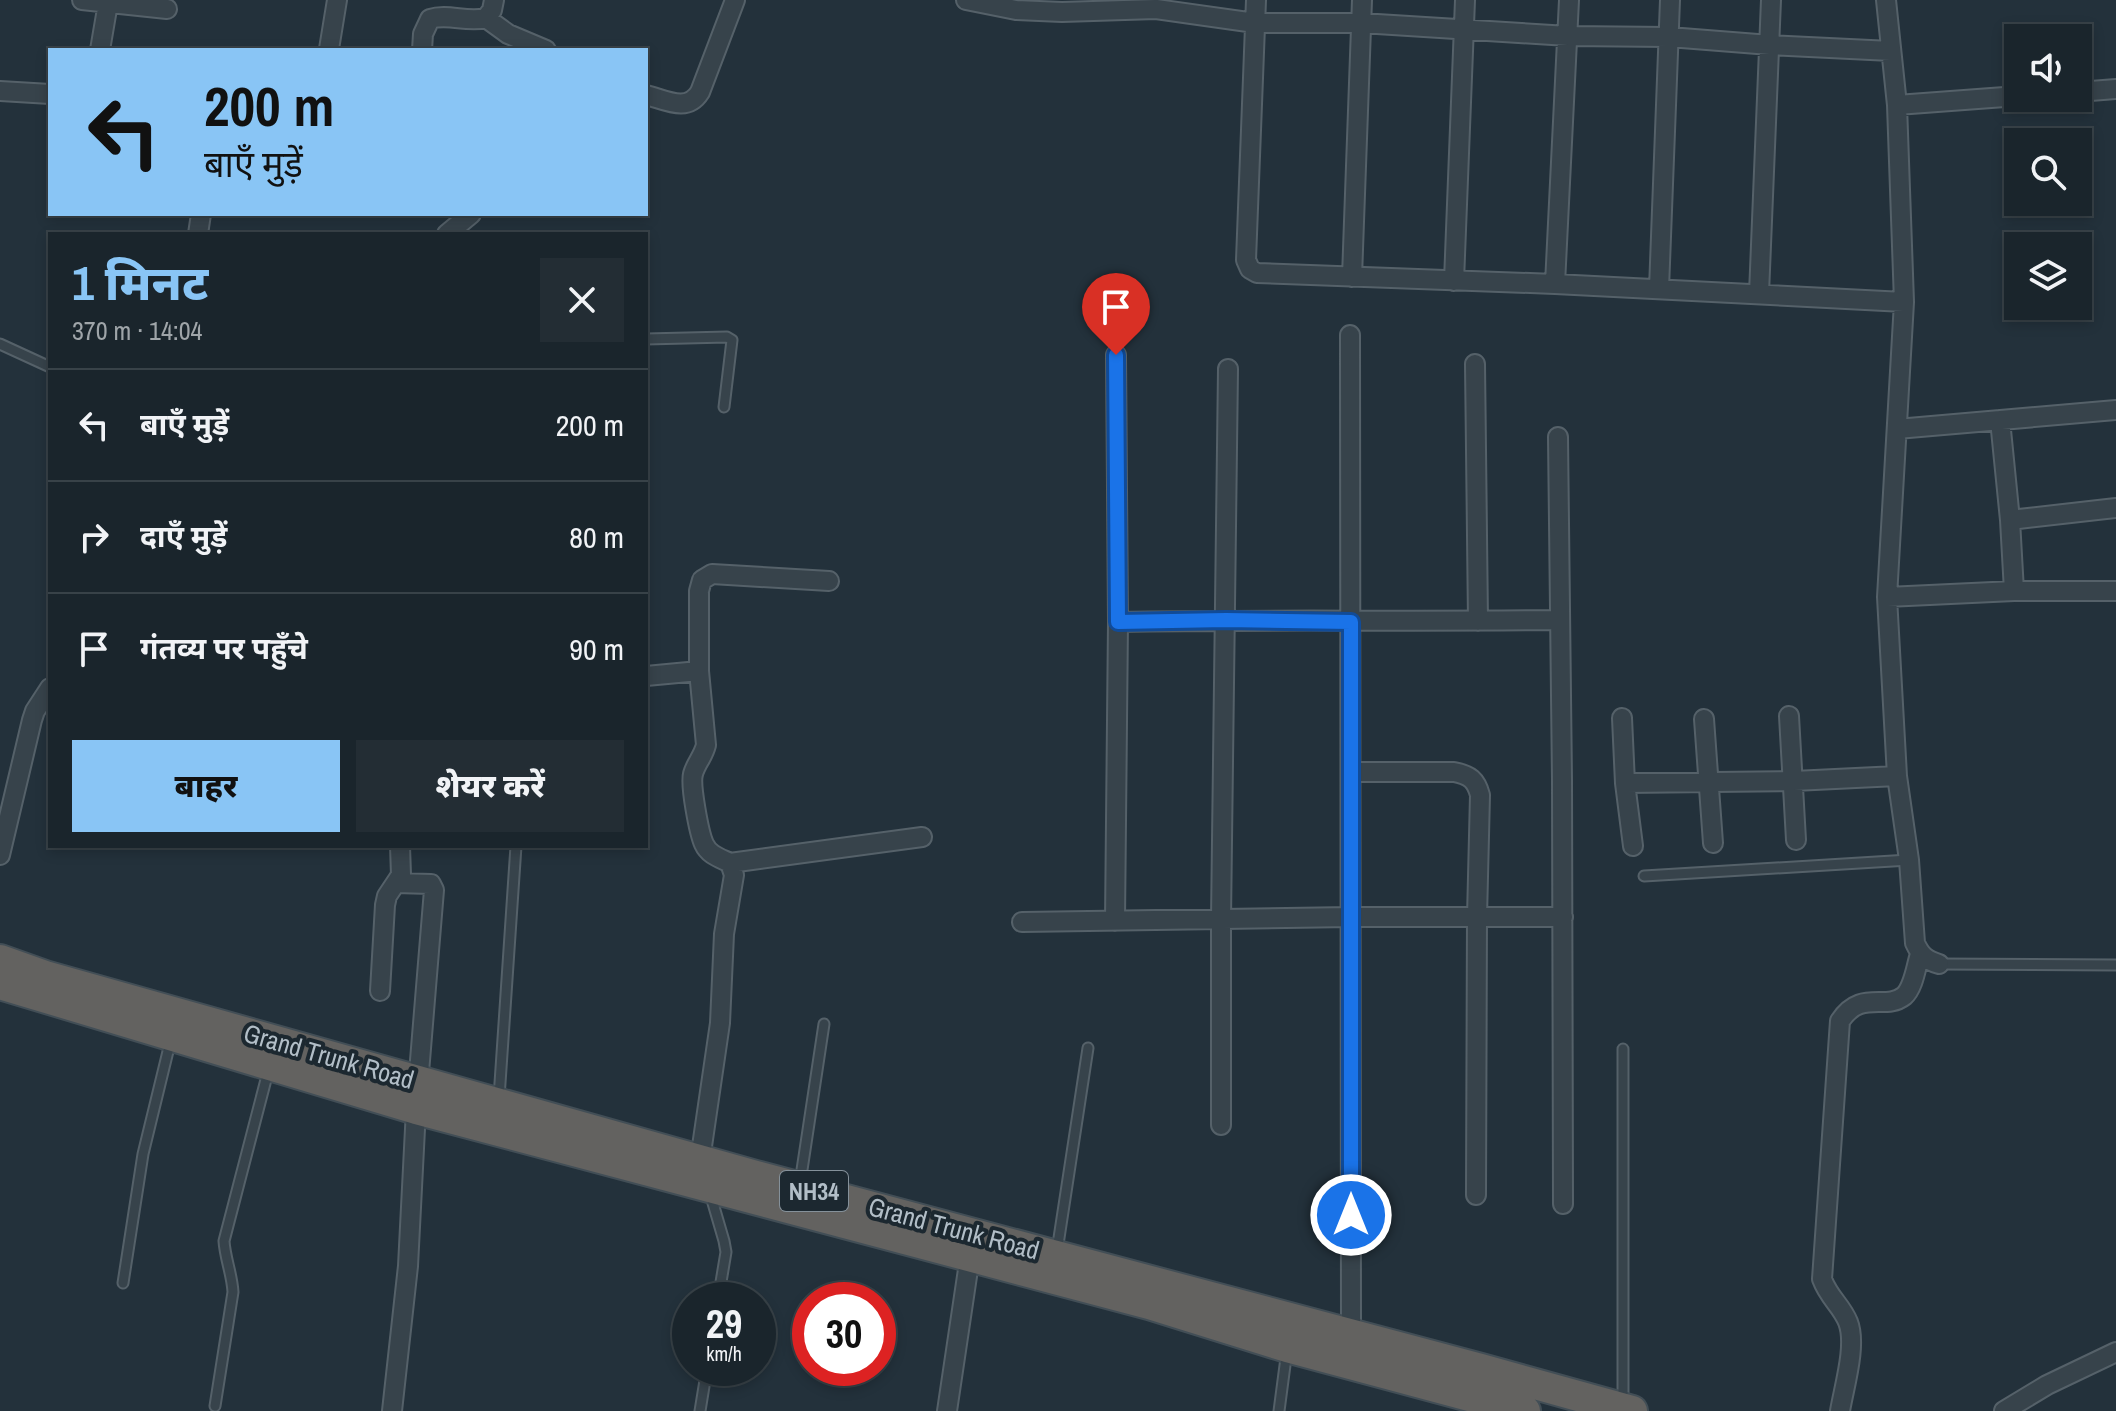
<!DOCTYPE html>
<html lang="hi">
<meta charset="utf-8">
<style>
:root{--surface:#1a252c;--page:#232d34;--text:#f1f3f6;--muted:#9fa5a9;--line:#384248;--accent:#89c5f5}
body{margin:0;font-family:"Archivo Narrow","Noto Sans Devanagari",sans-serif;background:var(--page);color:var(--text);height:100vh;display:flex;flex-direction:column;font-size:30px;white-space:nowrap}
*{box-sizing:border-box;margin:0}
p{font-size:26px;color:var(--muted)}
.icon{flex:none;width:44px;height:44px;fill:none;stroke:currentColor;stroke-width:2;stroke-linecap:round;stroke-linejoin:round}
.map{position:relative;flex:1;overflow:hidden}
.panel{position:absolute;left:48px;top:232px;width:600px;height:616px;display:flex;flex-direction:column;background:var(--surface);border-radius:0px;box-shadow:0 4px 12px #0003,0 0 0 2px var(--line)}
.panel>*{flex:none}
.hud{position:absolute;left:48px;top:48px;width:600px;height:168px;border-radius:0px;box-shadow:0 4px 12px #0003,0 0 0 2px var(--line);background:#89c5f5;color:#111;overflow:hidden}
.controls{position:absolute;left:2004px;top:24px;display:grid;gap:16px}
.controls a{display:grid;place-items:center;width:88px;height:88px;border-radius:0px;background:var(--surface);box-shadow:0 4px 12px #0003,0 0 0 2px var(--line);font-size:40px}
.speed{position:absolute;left:672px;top:1282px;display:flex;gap:16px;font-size:40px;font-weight:700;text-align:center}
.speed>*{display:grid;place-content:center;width:104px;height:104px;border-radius:50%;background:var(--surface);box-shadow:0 4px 12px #0003,0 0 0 2px var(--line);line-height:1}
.speed small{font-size:20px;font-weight:400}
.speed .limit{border:12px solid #d22;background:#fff;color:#111}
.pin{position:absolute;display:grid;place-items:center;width:68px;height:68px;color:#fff;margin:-82px -34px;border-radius:50% 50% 50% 0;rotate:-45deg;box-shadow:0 0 8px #0007}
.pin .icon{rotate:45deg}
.me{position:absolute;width:88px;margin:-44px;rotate:0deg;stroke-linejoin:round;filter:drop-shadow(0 0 6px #0008)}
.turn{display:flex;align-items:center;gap:28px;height:168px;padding:0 24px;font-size:36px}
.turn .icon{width:104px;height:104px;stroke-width:2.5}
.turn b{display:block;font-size:56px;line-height:68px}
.round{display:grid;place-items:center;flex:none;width:84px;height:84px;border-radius:0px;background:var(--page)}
.headline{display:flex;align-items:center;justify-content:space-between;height:136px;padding:0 24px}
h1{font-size:48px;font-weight:800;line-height:60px;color:var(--accent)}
.button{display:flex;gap:16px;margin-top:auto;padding:16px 24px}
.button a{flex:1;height:92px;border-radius:0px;background:var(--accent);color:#111;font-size:32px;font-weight:800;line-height:92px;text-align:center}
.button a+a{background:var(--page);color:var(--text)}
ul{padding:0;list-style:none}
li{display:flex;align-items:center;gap:24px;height:112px;padding:0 24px;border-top:2px solid var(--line)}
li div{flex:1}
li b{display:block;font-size:30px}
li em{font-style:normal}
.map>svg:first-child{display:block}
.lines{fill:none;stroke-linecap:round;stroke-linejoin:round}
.service-casing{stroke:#556169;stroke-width:13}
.minor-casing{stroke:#556169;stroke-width:22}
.trunk-casing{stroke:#424e56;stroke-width:34}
.service{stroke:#37434b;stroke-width:9}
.minor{stroke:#37434b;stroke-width:18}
.trunk{stroke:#636260;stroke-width:30}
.route-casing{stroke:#114b97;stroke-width:20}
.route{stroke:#1a73e8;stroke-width:14}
.labels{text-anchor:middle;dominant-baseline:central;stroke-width:8;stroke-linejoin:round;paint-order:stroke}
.shield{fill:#1c2830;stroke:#85919a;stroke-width:2}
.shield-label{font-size:24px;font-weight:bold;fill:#b2bec7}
.street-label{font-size:26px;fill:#b2bec7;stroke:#1c2830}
</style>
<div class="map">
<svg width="2116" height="1411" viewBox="0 0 2116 1411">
<rect width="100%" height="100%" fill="#23313b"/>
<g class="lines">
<defs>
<path id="service" d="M646,339L727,337L732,340L724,407
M0,344L50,367
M1644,876L1909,860
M1939,964L2116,965
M499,1098L516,846
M800,1183L824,1024
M710,1193L724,1241L726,1252L718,1300
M1057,1251L1088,1048
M123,1283L143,1154L171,1039
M1623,1405V1049
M215,1406L233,1292C232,1274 225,1258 224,1241L269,1068
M700,1411L707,1368
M1279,1411L1287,1350"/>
<path id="minor" d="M82,0L167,9
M966,0L1016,10L1062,12L1156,9L1255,23H1361L1568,36L1669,37L1770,45L1891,51
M1256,0L1246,260L1250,269L1257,273L1555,284L1904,302
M1886,0L1897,105L1904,302L1887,597L1897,776L1909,860L1915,943C1921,956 1926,960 1939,964
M486,18L508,34L546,50
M329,49L337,0
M100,50L108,3
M422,50L423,34L430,19C448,13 467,23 486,18L492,10L494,0
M0,91L50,94
M2078,92L2116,89
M646,95C666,100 687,113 700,92L735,0
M1897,105L2018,96
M198,234L201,214
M447,234L471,214
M1352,277L1362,0
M1454,281L1465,0
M1555,284L1569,0
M1659,289L1670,0
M1759,294L1771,0
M1350,335L1351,1334
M1475,364L1478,621
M2000,420L2010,520L2014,591
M1897,429L2116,410
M1558,437L1562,781L1563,1204
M2010,520L2116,508
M1887,597L2014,591H2116
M1118,622C1265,619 1413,622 1560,620
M646,676L699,671
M1789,716L1796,840
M1622,718L1625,783L1633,846
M1704,719L1713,843
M1351,772H1454C1470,775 1476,780 1480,795L1477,917L1476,1195
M1625,783L1794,781L1897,776
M0,855L32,720L35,711L50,688
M730,863L922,837
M1115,921L1118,622L1116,355
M1022,922L1350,917H1563
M380,991L385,905L387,896L401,875L400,846
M1221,1125V919L1228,369
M700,1160L720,1023L724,934L734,875L730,863C720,858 709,855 704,844C699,833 690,785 693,774C696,763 703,757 706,745L699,671V591L702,580L712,574L829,581
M392,1411L408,1266L416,1109L434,890L431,884L396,883
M947,1411L970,1256
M1840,1411C1844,1387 1857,1345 1848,1322C1841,1305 1829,1298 1822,1279L1840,1021C1861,989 1885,1011 1904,996C1914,987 1916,966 1920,954
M2004,1411L2047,1385L2116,1352"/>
<path id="trunk" d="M0,960L45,976L756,1176L1481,1369L1632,1411
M0,984L416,1109L1149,1304L1287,1347L1525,1411"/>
</defs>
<use href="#service" class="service-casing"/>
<use href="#minor" class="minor-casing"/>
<use href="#trunk" class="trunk-casing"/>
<use href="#service" class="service"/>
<use href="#minor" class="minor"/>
<use href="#trunk" class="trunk"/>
</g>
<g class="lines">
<defs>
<path id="route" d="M1116,355L1118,622L1226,620L1351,622V1215"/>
</defs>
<use href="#route" class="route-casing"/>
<use href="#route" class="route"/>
</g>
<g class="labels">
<rect class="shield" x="780" y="1171" width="68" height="40" rx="6"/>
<g class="shield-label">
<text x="814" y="1191">NH34</text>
</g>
<g class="street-label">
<text transform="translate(329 1056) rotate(16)">Grand Trunk Road</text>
<text transform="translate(954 1228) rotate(15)">Grand Trunk Road</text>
</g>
</g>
</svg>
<div class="controls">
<a><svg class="icon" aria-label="sound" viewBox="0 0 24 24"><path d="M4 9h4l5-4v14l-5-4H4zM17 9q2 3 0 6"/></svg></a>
<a><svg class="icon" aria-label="search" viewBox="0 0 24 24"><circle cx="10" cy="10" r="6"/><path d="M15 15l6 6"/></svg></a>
<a><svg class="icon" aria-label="layers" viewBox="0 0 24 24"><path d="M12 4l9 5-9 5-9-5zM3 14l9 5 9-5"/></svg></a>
</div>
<div class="speed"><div>29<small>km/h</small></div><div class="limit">30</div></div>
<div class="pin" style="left:1116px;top:355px;background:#d93025"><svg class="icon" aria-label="arrive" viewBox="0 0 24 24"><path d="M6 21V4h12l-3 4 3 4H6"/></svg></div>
<svg class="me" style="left:1351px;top:1215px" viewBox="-20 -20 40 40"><circle r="17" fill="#1a73e8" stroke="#fff" stroke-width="3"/><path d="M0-11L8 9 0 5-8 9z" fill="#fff"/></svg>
<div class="hud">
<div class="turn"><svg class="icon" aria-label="left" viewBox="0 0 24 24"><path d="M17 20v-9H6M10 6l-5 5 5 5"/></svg><div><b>200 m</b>बाएँ मुड़ें</div></div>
</div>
<section class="panel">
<div class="headline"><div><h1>1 मिनट</h1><p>370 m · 14:04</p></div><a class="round"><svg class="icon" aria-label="close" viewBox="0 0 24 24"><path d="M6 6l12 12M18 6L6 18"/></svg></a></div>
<ul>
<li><svg class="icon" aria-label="left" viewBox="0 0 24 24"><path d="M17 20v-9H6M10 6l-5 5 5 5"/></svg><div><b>बाएँ मुड़ें</b></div><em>200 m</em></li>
<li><svg class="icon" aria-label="right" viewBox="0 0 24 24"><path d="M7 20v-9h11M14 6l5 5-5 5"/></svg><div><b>दाएँ मुड़ें</b></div><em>80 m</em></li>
<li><svg class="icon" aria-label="arrive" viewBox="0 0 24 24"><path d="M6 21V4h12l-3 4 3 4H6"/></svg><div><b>गंतव्य पर पहुँचे</b></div><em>90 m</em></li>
</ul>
<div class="button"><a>बाहर</a><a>शेयर करें</a></div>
</section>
</div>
